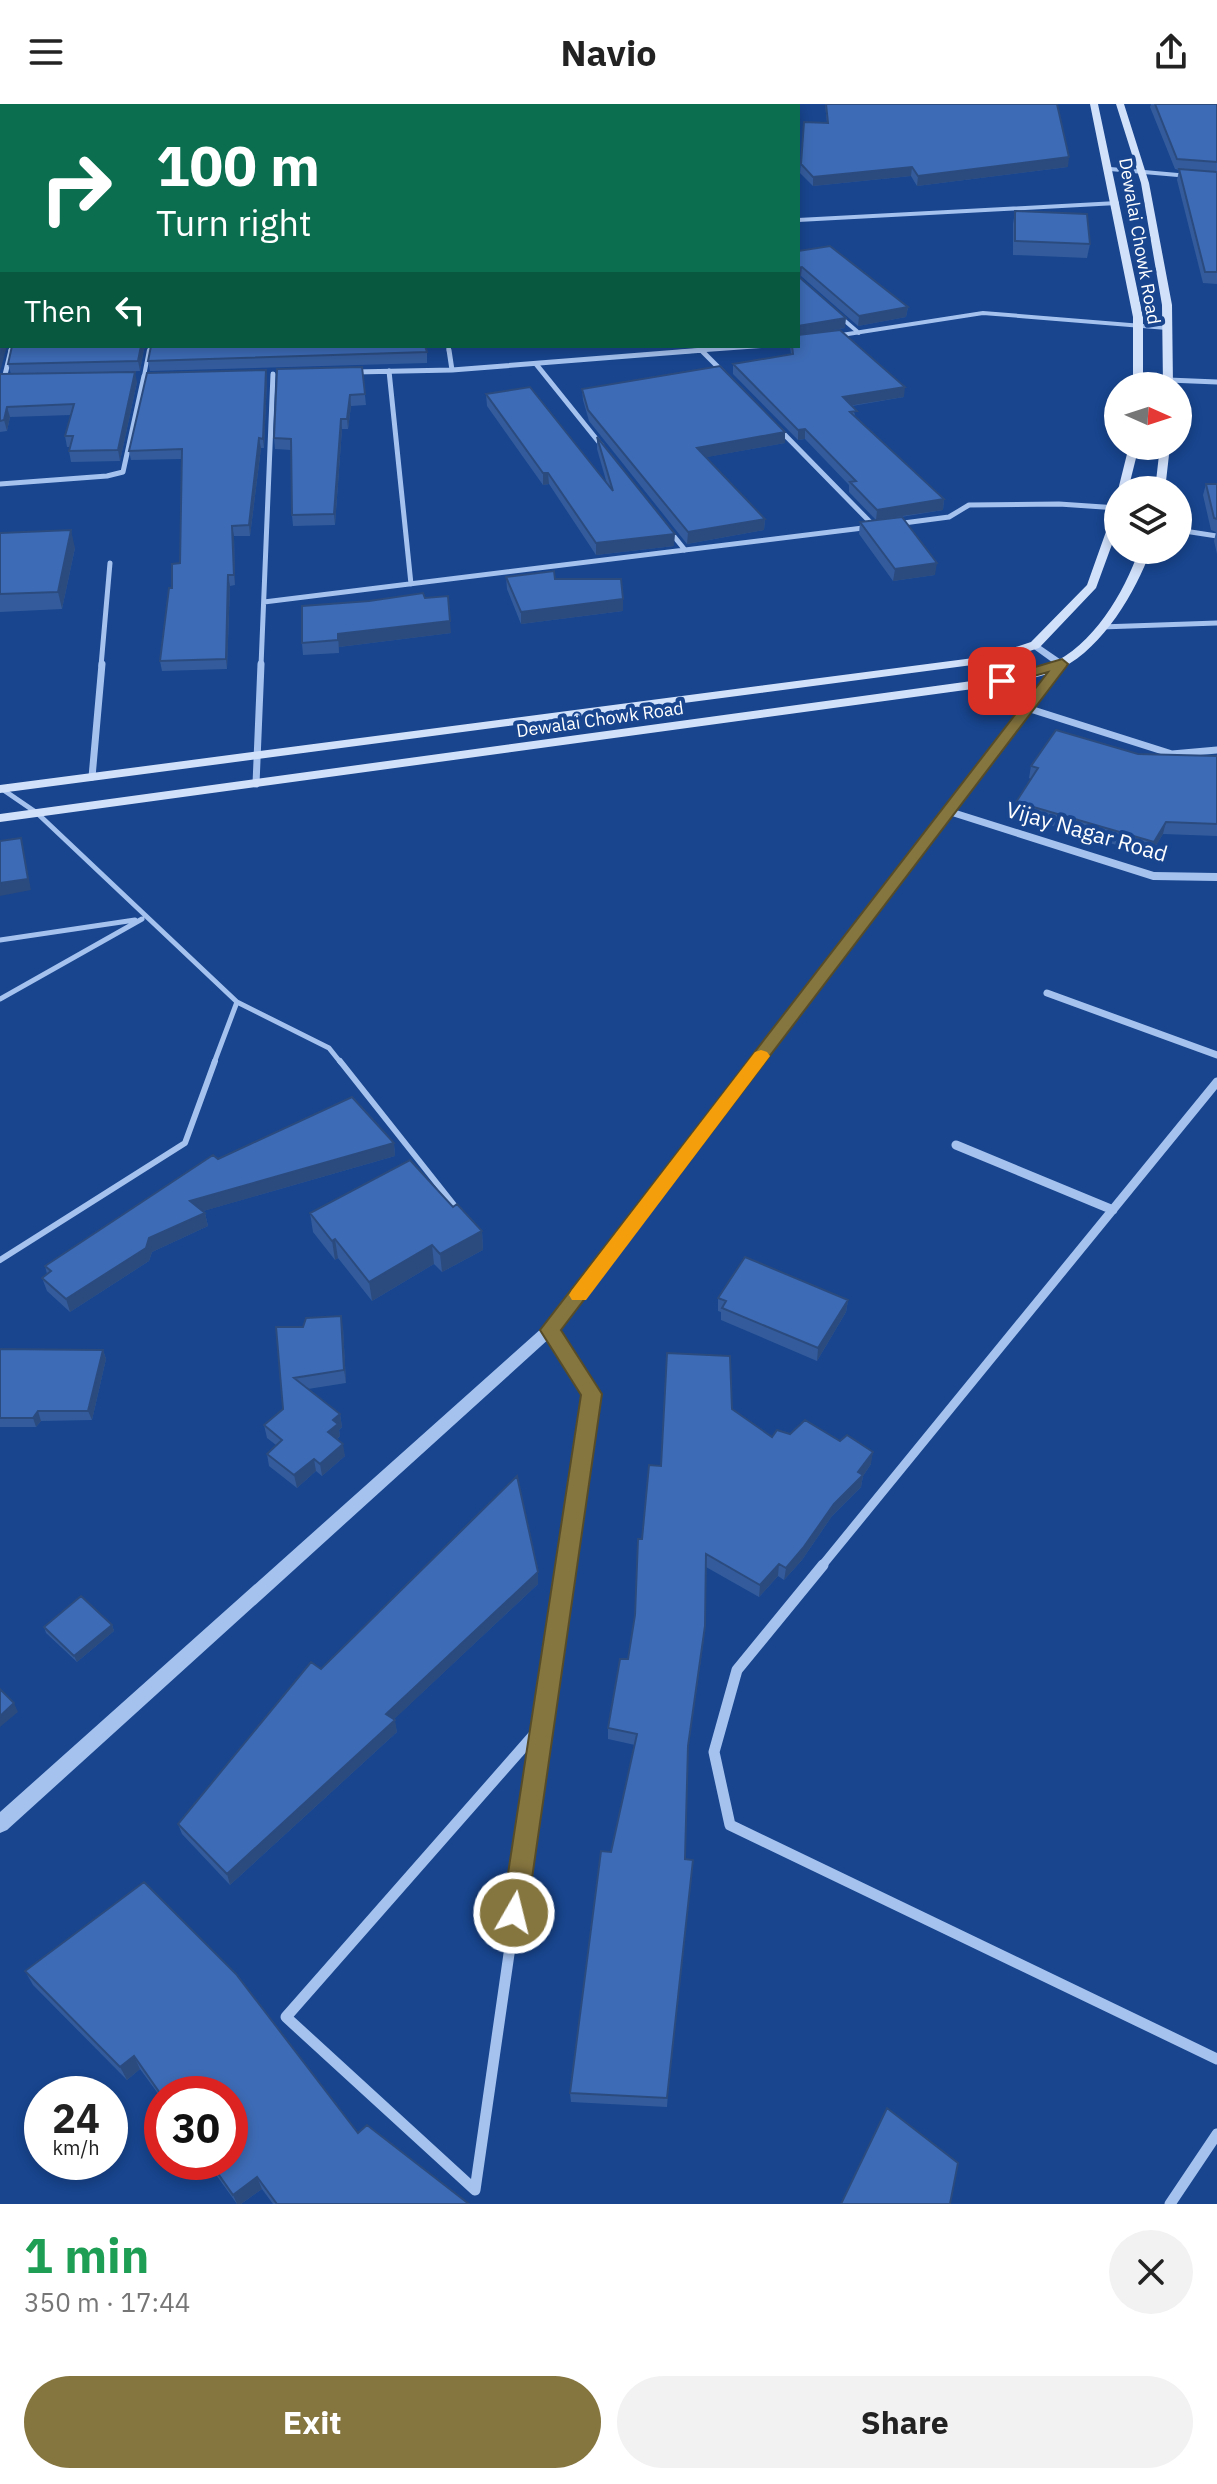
<!DOCTYPE html>
<meta charset="utf-8">
<style>
:root{--surface:#fff;--page:#f2f2f2;--text:#222;--muted:#767676;--accent:#85753f}
body{margin:0;font-family:"IBM Plex Sans",sans-serif;background:var(--page);color:var(--text);height:100vh;display:flex;flex-direction:column;font-size:30px;white-space:nowrap}
*{box-sizing:border-box;margin:0}
p{font-size:26px;color:var(--muted)}
.icon{flex:none;width:44px;height:44px;fill:none;stroke:currentColor;stroke-width:2;stroke-linecap:round;stroke-linejoin:round}
.map{position:relative;height:2100px;overflow:hidden}
.drawer{display:flex;flex-direction:column;background:var(--surface);flex:1}
.drawer>*{flex:none}
.top-card{position:absolute;left:0px;top:0px;width:800px;height:244px;box-shadow:0 4px 12px #0003;background:#0b6e4f;color:#fff;overflow:hidden}
.needle{width:52px;rotate:93deg}
.tools{position:absolute;left:1104px;top:268px;display:grid;gap:16px}
.tools a{display:grid;place-items:center;width:88px;height:88px;border-radius:50%;background:var(--surface);box-shadow:0 4px 12px #0003;font-size:40px}
.speed{position:absolute;left:24px;top:1972px;display:flex;gap:16px;font-size:40px;font-weight:700;text-align:center}
.speed>*{display:grid;place-content:center;width:104px;height:104px;border-radius:50%;background:var(--surface);box-shadow:0 4px 12px #0003;line-height:1}
.speed small{font-size:20px;font-weight:400}
.speed .limit{border:12px solid #d22;background:#fff;color:#111}
.pin{position:absolute;display:grid;place-items:center;width:68px;height:68px;color:#fff;margin:-34px;border-radius:16px;box-shadow:0 4px 12px #0006}
.me{position:absolute;width:88px;margin:-44px;rotate:8deg;stroke-linejoin:round;filter:drop-shadow(0 0 6px #0008)}
.turn{display:flex;align-items:center;gap:28px;height:168px;padding:0 24px;font-size:36px}
.turn .icon{width:104px;height:104px;stroke-width:2.5}
.turn b{display:block;font-size:56px;line-height:68px}
.then{display:flex;align-items:center;height:76px;padding:0 24px;background:#0003;gap:16px;font-size:30px}
.round{display:grid;place-items:center;flex:none;width:84px;height:84px;border-radius:42px;background:var(--page)}
.summary{display:flex;align-items:center;justify-content:space-between;height:136px;padding:0 24px}
h1{font-size:48px;font-weight:800;line-height:60px;color:#1e9e55}
.cta{display:flex;gap:16px;margin-top:auto;padding:16px 24px}
.cta a{flex:1;height:92px;border-radius:48px;background:var(--accent);color:#fff;font-size:32px;font-weight:800;line-height:92px;text-align:center}
.cta a+a{background:var(--page);color:var(--text)}
header{display:flex;justify-content:space-between;align-items:center;height:104px;padding:0 24px;background:var(--surface);font-size:36px;font-weight:800}
.map>svg:first-child{display:block}
.lines{fill:none;stroke-linecap:round;stroke-linejoin:round}
.service-far3{stroke:#a5c2ef;stroke-width:3}
.service-far2{stroke:#a5c2ef;stroke-width:4}
.service-far1{stroke:#a5c2ef;stroke-width:5}
.service{stroke:#a5c2ef;stroke-width:6}
.minor-far4{stroke:#a5c2ef;stroke-width:4}
.minor-far3{stroke:#a5c2ef;stroke-width:5}
.minor-far2{stroke:#a5c2ef;stroke-width:7}
.minor-far1{stroke:#a5c2ef;stroke-width:9}
.minor{stroke:#a5c2ef;stroke-width:11}
.tertiary{fill:#a5c2ef;fill-rule:evenodd}
.secondary{fill:#d2e1fa;fill-rule:evenodd}
.wall{fill:#345c9c}
.shaded-wall{fill:#2b4b7f}
.building{fill:#3d6bb5;stroke:#2b4b7f;stroke-width:2}
.route{fill:#85753f;stroke:#564c29;stroke-width:2}
.slow{fill:#f59e0b}
.labels{text-anchor:middle;dominant-baseline:central;stroke-width:8;stroke-linejoin:round;paint-order:stroke}
.far-street-label{font-size:18px;fill:#fff;stroke:#18458e}
.street-label{font-size:22px;fill:#fff;stroke:#18458e}
</style>
<header><svg class="icon" aria-label="menu" viewBox="0 0 24 24"><path d="M4 6h16M4 12h16M4 18h16"/></svg>Navio<svg class="icon" aria-label="share" viewBox="0 0 24 24"><path d="M12 15V3M7 8l5-5 5 5M5 13v7h14v-7"/></svg></header>
<div class="map">
<svg width="1217" height="2100" viewBox="0 0 1217 2100">
<rect width="100%" height="100%" fill="#18458e"/>
<g class="lines">
<path class="service-far3" d="M149,248L150,242"/>
<path class="service-far2" d="M144,272L149,246"/>
<path class="service-far1" d="M2,685L37,709L237,898L329,944L341,959
M0,836L135,816
M0,895L142,815
M214,959L237,898"/>
<path class="service" d="M340,957L458,1106
M0,1156L185,1039L215,957"/>
<path class="minor-far4" d="M1110,65L1189,72
M0,66L2,61
M798,116L1117,99
M838,211L859,229
M835,232L983,209L1167,224
M448,242L449,248
M10,248L12,242
M678,248L761,242"/>
<path class="minor-far3" d="M449,246L452,266
M703,248L723,268
M536,260L602,342
M389,267L411,480
M355,268L452,266L704,246
M4,275L11,246
M1168,276L1217,278
M780,326L874,422
M0,380L107,372L123,368L144,272
M896,420L949,413L969,401L1059,400L1118,404
M668,425L685,446
M1178,426L1217,432
M264,498L871,423
M1101,523L1217,519
M101,562L110,459
M261,562L273,270"/>
<path class="minor-far2" d="M1027,604L1172,650L1217,646
M92,673L102,560
M256,680L261,560
M1047,889L1217,951"/>
<path class="minor-far1" d="M956,1041L1113,1106
M550,1226L592,1290L565,1463
M821,1463L1217,978"/>
<path class="minor" d="M823,1461L737,1566L714,1648L730,1721L1217,1955
M475,2086L565,1461
M475,2086L286,1913L540,1624
M1170,2100L1217,2030"/>
<path class="tertiary" d="M1035,538L1067,560L956,706L1154,768L1217,769V777L1153,776L952,712L562,1223L7,1726L0,1729V1708L552,1215L1056,561L1031,543V539Z"/>
<path class="secondary" d="M1090,0H1098L1143,213V282H1133V213Z
M1116,0H1124L1149,79L1172,201L1173,282H1163L1162,201L1141,79Z
M1129,342H1139L1128,386H1118Z
M1160,342H1170L1165,386H1155Z
M1118,405V424L1096,484L1039,544L995,558L0,689V681L989,552L1031,538L1087,481L1113,408Z
M1139,446H1151C1135,489 1104,542 1062,564C1044,573 1022,576 1002,581L0,718V710L1001,573C1017,569 1034,567 1049,561C1093,542 1124,489 1139,446Z"/>
</g>
<path class="wall" d="M825,0H1057L1068,63L917,82L911,72L813,82L800,69L804,18L827,19Z
M1151,0H1217V180L1203,179L1177,76L1179,66L1175,65L1150,3Z
M1015,107L1090,140L1087,154L1013,151V120Z
M798,147L908,203L906,213L858,222L801,172L799,173L845,224L799,232L904,293L852,302L856,314L944,395L943,406L895,414L935,471L893,477L859,430L860,418L876,416L849,388V381L805,335L798,336L733,270V260L791,250L790,242H798Z
M12,242H146L144,245L140,267L31,270L137,278L120,357L71,358L69,347L70,343H67L65,332L71,311L10,313L7,327L0,328V270H11L8,260Z
M427,248V259L150,267L148,257Z
M362,263L366,301L351,302L348,325H342L335,421L293,422L292,411L291,346L275,345L274,334Z
M266,266L267,276L264,344H261L250,432H234L235,481L230,482L227,565L162,567L160,557L172,484L180,459L182,355L131,356L129,347Z
M582,285L785,339L706,353L765,415L764,426L687,440L589,317L583,296Z
M486,290L607,380L597,345V333L674,442L596,451L549,380L543,381L487,302Z
M1206,380H1217V450L1214,437L1216,428L1211,426L1203,391Z
M0,429L75,444L62,505L0,508Z
M506,473L555,475L623,507L521,520L507,485Z
M425,494L451,529L339,543V549L303,551L302,539Z
M1138,650L1217,652V732L1163,730L1150,751L1013,710L1016,698L1031,675L1029,674L1031,662Z
M394,1039L395,1052L203,1107L205,1109L208,1122L152,1148L149,1157L70,1208L47,1187L42,1174L47,1170L45,1162L218,1055Z
M453,1103L482,1127L483,1146L442,1168L434,1160L372,1197L338,1154L335,1156L313,1128L310,1109Z
M718,1194L848,1196L846,1208L817,1257L721,1216V1208L718,1207Z
M276,1223L343,1224L346,1279L308,1285L340,1310L342,1323L339,1326L340,1332L337,1335L345,1352L322,1372L316,1367L297,1384L269,1362L267,1350L276,1341L267,1334L264,1321L283,1305Z
M0,1245L103,1246L106,1255L92,1316L41,1317L36,1323H0Z
M732,1305L772,1333L871,1360L863,1372L861,1383L832,1412L802,1456L784,1476L778,1472L759,1493L706,1463L704,1534L687,1650L685,1755L667,2003L571,1998L570,1989L611,1748L635,1641L608,1635V1624L628,1555L635,1511L642,1435L661,1362Z
M538,1468V1480L394,1615L397,1628L230,1781L182,1730L178,1720L321,1565Z
M112,1521L114,1527L77,1558L46,1529L44,1523Z
M25,1867L358,2029L469,2100H273L262,2085L241,2100H237L207,2058H230L162,1990V1995L140,1965L127,1976L33,1881Z"/>
<path class="shaded-wall" d="M1069,53L1068,63L917,82L918,72Z
M912,63L911,72L813,82V73Z
M802,163L801,172L798,173V164Z
M908,203L906,213L858,222L859,212Z
M846,214L845,224L798,232V222Z
M2,242H7L0,268V249Z
M141,242H146L144,245L140,267L138,257Z
M266,266L267,276L264,344L263,335Z
M135,268L137,278L120,357L118,346Z
M905,283L904,293L842,303L843,293Z
M350,291L351,302L348,325L347,315Z
M7,303L10,313L7,327L4,316Z
M341,315L342,325L335,421L334,410Z
M805,325V335L798,336V326Z
M785,328V339L697,355V344Z
M259,334L261,344L250,432L249,421Z
M543,369H548L549,380L543,381Z
M944,395L943,406L876,416L877,406Z
M765,415L764,426L687,440L688,428Z
M232,422L234,432L235,481L234,471Z
M71,426L75,444L62,505L58,488Z
M675,430L674,442L596,451V439Z
M937,459L935,471L893,477L895,465Z
M228,471L230,482L227,565L226,555Z
M623,495V507L521,520V508Z
M450,517L451,529L339,543V549L338,530Z
M1166,718L1163,730L1150,751L1154,738Z
M21,734L31,786L0,792V779Z
M394,1039L395,1052L193,1110L190,1097Z
M205,1109L208,1122L152,1148L149,1157L70,1208L66,1195L149,1134Z
M482,1127L483,1146L442,1168L440,1150Z
M335,1135L338,1154L335,1156L332,1137Z
M432,1141L434,1160L372,1197L369,1178Z
M848,1196L846,1208L817,1257L818,1244Z
M341,1212L343,1224L346,1279L344,1266Z
M103,1246L106,1255L92,1316L88,1307Z
M38,1307L41,1317L36,1323L33,1314Z
M340,1310L342,1323L339,1326L340,1332L330,1341L328,1328L333,1316Z
M343,1340L345,1352L322,1372L320,1360Z
M873,1348L871,1360L863,1372L861,1383L832,1412L802,1456L784,1476L786,1464Z
M314,1355L316,1367L297,1384L294,1371Z
M779,1460L778,1472L759,1493L760,1481Z
M538,1468V1480L388,1621L386,1610Z
M112,1521L114,1527L77,1558L74,1552Z
M705,1522L704,1534L687,1654L688,1642Z
M14,1599L18,1608L0,1623V1612Z
M395,1616L397,1628L230,1781L227,1770Z
M134,1952L140,1965L127,1976L120,1963Z
M257,2073L262,2085L241,2100H237L233,2091Z"/>
<path class="building" d="M239,0H329V2H238Z
M423,0H529L530,2H421Z
M826,0H1057L1069,53L918,72L912,63L813,73L801,60L804,18L828,19Z
M1155,0H1217V58L1177,55Z
M1179,65L1217,68V168H1205Z
M0,82H2V241L0,249Z
M1015,107L1087,110L1090,140L1015,137Z
M830,142L908,203L859,212L802,163L798,164V147Z
M798,172L846,214L798,222Z
M840,226L905,283L843,293L857,307L850,308L944,395L877,406L850,378L856,377L805,325L798,326L733,260L793,250L792,242H798V231Z
M12,242H141L138,257L8,260Z
M151,242H425L427,248L148,257Z
M720,262L785,328L697,344L765,415L688,428L588,306L582,285Z
M362,263L365,290L350,291L347,315H341L334,410L292,411L291,335L274,334L277,265Z
M266,266L263,335L259,334L249,421L232,422L234,471H228L226,555L160,557L169,484H172V460L180,459L182,345L129,347L147,269Z
M135,268L118,346L69,347L73,332H65L74,300L7,303L4,316L0,317V270Z
M530,283L613,387L597,333L675,430L596,439L548,369H543L486,290Z
M1206,380H1217V415L1214,414Z
M902,413L937,459L895,465L860,418Z
M71,426L58,488L0,490V429Z
M554,467L555,475H621L623,495L521,508L506,473Z
M423,489L425,494L448,492L450,517L338,530V536L302,539V502L369,497Z
M1056,626L1138,650L1217,652V720L1166,718L1154,738L1016,698L1038,664L1031,662Z
M21,734L28,775L0,779V737Z
M352,993L394,1039L190,1097L205,1109L149,1134L146,1144L66,1195L42,1174L51,1167L45,1162L213,1051L218,1055Z
M410,1056L453,1103L457,1100L482,1127L440,1150L432,1141L369,1178L335,1135L332,1137L310,1109Z
M745,1153L848,1196L818,1244L722,1204L726,1197L718,1194Z
M341,1212L344,1266L294,1274L340,1310L333,1316L338,1320L328,1328L343,1340L320,1360L314,1355L294,1371L267,1350L282,1336L264,1321L283,1305L276,1223H303L306,1214Z
M0,1245L103,1246L88,1307H38L33,1314H0Z
M667,1249L730,1252L732,1305L772,1333L777,1326L790,1330L805,1316L840,1337L847,1331L873,1348L858,1368L863,1371L834,1400L803,1444L786,1464L779,1460L760,1481L706,1450L705,1522L688,1642L685,1755L693,1756L667,1994L570,1989L601,1747L611,1748L637,1630L608,1624L620,1555H628L635,1511L638,1435H642L649,1361L661,1362Z
M517,1372L538,1468L386,1610L395,1616L227,1770L178,1720L311,1558L321,1565Z
M81,1492L112,1521L74,1552L44,1523Z
M0,1585L14,1599L0,1612Z
M144,1778L236,1870L358,2029L367,2021L469,2100H277L257,2073L233,2091L210,2058H230V1990H162V1992L134,1952L120,1963L25,1867Z
M887,2004L958,2059L950,2100H841Z"/>
<path class="route" d="M1062,555L1068,560L1066,563L561,1226L602,1290L527,1809L523,1817L514,1821L505,1817L502,1809L581,1291L540,1226L1048,568L1002,581L995,577L998,574Z"/>
<path class="slow" d="M761,946L767,948L770,952L767,956L586,1196H572L569,1191L572,1186L755,948Z"/>
<g class="labels">
<g class="far-street-label">
<text transform="translate(1140 137) rotate(80)">Dewalai Chowk Road</text>
<text transform="translate(600 615) rotate(-8)">Dewalai Chowk Road</text>
</g>
<g class="street-label">
<text transform="translate(1087 727) rotate(16)">Vijay Nagar Road</text>
</g>
</g>
</svg>
<div class="tools">
<a><svg class="needle" viewBox="-14 -14 28 28"><path d="M0-13l5 13h-10z" fill="#e53935"/><path d="M0 13l5-13h-10z" fill="#767676"/></svg></a>
<a><svg class="icon" aria-label="layers" viewBox="0 0 24 24"><path d="M12 4l9 5-9 5-9-5zM3 14l9 5 9-5"/></svg></a>
</div>
<div class="speed"><div>24<small>km/h</small></div><div class="limit">30</div></div>
<div class="pin" style="left:1002px;top:577px;background:#d93025"><svg class="icon" aria-label="arrive" viewBox="0 0 24 24"><path d="M6 21V4h12l-3 4 3 4H6"/></svg></div>
<svg class="me" style="left:514px;top:1809px" viewBox="-20 -20 40 40"><circle r="17" fill="#85753f" stroke="#fff" stroke-width="3"/><path d="M0-11L8 9 0 5-8 9z" fill="#fff"/></svg>
<div class="top-card">
<div class="turn"><svg class="icon" aria-label="right" viewBox="0 0 24 24"><path d="M7 20v-9h11M14 6l5 5-5 5"/></svg><div><b>100 m</b>Turn right</div></div>
<div class="then">Then<svg class="icon" aria-label="left" viewBox="0 0 24 24"><path d="M17 20v-9H6M10 6l-5 5 5 5"/></svg></div>
</div>
</div>
<section class="drawer">
<div class="summary"><div><h1>1 min</h1><p>350 m · 17:44</p></div><a class="round"><svg class="icon" aria-label="close" viewBox="0 0 24 24"><path d="M6 6l12 12M18 6L6 18"/></svg></a></div>
<div class="cta"><a>Exit</a><a>Share</a></div>
</section>
